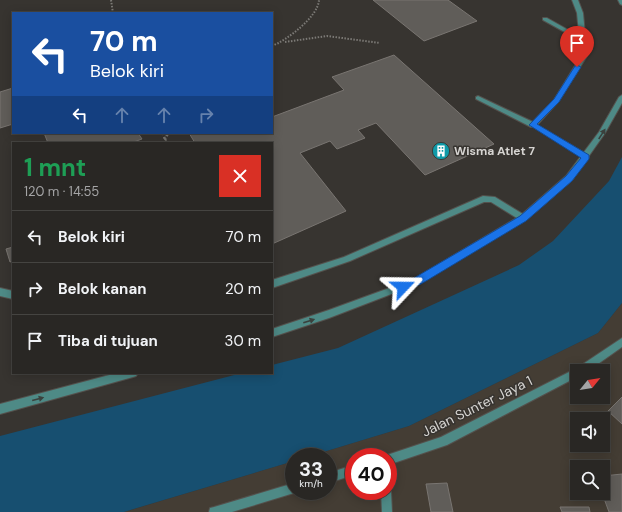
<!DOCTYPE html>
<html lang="id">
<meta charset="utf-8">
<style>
:root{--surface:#292724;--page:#353331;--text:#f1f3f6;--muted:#a5a5a6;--line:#454441}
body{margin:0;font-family:"DM Sans",sans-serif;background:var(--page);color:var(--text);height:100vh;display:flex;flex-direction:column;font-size:15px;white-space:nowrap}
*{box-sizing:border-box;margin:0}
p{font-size:13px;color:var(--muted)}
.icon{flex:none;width:22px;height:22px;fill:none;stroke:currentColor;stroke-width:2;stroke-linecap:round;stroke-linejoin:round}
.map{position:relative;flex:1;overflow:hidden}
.drawer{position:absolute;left:12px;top:142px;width:261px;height:232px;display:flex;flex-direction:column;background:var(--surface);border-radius:0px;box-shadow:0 2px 10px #0003,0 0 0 1px var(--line)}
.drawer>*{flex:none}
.guide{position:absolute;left:12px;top:12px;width:261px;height:122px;border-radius:0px;box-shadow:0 2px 10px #0003,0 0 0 1px var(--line);background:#1a4fa0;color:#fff;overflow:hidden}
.needle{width:26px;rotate:60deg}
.buttons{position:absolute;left:570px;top:364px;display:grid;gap:8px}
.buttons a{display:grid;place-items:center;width:40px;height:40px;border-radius:0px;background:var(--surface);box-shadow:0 2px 10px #0003,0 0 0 1px var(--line);font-size:20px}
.speed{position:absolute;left:285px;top:448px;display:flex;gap:8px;font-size:20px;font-weight:700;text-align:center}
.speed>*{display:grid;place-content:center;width:52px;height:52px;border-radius:50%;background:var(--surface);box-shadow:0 2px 10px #0003,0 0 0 1px var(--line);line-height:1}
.speed small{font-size:10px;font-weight:400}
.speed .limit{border:6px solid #d22;background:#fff;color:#111}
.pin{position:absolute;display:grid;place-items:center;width:34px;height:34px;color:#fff;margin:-41px -17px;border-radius:50% 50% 50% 0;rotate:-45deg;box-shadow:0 0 4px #0007}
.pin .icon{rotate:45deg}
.me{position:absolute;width:44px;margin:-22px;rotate:67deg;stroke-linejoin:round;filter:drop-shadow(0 0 3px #0008)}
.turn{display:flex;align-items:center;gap:14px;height:84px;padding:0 12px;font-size:18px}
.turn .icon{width:52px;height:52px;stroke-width:2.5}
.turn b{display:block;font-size:28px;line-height:34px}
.lanes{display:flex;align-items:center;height:38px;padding:0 12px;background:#0003;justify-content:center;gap:20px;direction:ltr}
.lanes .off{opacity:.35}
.round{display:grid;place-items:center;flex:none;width:42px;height:42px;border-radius:0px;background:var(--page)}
.head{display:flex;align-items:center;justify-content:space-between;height:68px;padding:0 12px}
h1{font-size:24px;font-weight:700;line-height:30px;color:#1e9e55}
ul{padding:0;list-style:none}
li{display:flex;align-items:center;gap:12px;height:52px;padding:0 12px;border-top:1px solid var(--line)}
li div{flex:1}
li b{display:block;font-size:15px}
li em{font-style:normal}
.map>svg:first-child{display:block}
.built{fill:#443d34;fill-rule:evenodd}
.water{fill:#174f70}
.building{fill:#605d59;stroke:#797571}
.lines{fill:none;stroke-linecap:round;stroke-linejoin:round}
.service-casing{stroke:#54514d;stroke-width:2}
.minor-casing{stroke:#54514d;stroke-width:2}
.tertiary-casing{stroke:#54514d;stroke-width:2}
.path-far1{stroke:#7c7a76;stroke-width:2;stroke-dasharray:1.5 1.5;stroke-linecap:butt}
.path{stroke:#7c7a76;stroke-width:2.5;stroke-dasharray:2 2;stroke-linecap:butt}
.service{fill:#4e8a86;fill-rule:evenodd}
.minor{fill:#4e8a86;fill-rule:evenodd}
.tertiary{fill:#4e8a86;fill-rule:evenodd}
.oneway{fill:#3a413d}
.route{fill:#1a73e8;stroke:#114b97}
.labels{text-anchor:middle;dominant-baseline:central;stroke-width:3;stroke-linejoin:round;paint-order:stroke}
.poi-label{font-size:12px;font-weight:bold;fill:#d6d4d1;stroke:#373430;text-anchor:start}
.near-street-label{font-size:14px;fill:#d6d4d1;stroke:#373430}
</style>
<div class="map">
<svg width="622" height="512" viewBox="0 0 622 512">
<rect width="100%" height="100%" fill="#373430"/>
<path class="built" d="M622,303V512H124L294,461V491H328V457H307L409,426L598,333ZM577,371H603V397H577ZM577,419H603V445H577ZM354,457H388V491H354ZM577,467H603V493H577Z"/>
<path class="water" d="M622,157V303L598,333L409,426L307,457H294V461L137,508L124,512H0V436L242,373H272V365L338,348L519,265L553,241L609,181Z"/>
<path class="building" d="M373,0H448L477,21L424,41Z
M394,55L494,144L425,175L376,123L358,130L365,138L337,149L330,141L300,153L346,211L272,244V143H195L189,133H272V117L344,90L332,77Z
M13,88V124L0,128V92Z
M44,133H138L142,139L131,143H48Z
M13,247V261L10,262L6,249Z
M622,397V424L608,411Z
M622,474V512H609L602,493L603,476Z
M447,483L453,512H431L426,484Z
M560,507H589L590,512H562Z"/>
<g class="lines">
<defs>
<path id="service" d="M543,18H547L586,40L581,41L543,20Z
M478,96L535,123L536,125L533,127H531L476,99V97Z
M483,196L495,197L526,216L527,218L526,220H520L491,202H484L350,261L272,288V280L344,257Z
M0,288L13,291V299L0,296Z"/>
<path id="minor" d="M572,0H578L583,13L587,56L558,102L537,125L588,155L589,157L586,159L530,125L554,100L581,56L577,13Z
M388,487L391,491L392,512H382L381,491H388Z"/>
<path id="tertiary" d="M618,0H622V5L620,4Z
M622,95V103L605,133L572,180L526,220L420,283L329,318L272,337V329L329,310L414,279L520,216L566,176L599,132L619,97Z
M622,338V347L588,371H577V377L447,445L388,465V457L384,456L441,437L577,368Z
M117,373H138L136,376L133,377L0,414V404Z
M354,465V475L328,483V473Z
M294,483V491H298L294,493L232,512H209L210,508L214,507Z"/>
</defs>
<use href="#service" class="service-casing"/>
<use href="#minor" class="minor-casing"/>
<use href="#tertiary" class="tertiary-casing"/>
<path class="path-far1" d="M111,0L113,13
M285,42L327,36L380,43
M272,46C287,40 318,17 319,0"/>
<path class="path" d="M163,133L166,143
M165,140L168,133"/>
<use href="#service" class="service"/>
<use href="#minor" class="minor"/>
<use href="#tertiary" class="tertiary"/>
</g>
<defs><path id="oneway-solid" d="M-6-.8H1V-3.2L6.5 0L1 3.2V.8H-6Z"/></defs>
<g class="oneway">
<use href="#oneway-solid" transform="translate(602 134) rotate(-57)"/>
<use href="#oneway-solid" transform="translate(309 321) rotate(-18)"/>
<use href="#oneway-solid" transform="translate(38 399) rotate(-15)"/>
</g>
<path class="route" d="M577,65L581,67L559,102L537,124L589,155V159L572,181L526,221L421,284L403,291L399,289V284L414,278L520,216L566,176L581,158L529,125L554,99L575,66Z"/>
<defs>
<symbol id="building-disc" viewBox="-11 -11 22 22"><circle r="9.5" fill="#0f9aa8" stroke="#373430"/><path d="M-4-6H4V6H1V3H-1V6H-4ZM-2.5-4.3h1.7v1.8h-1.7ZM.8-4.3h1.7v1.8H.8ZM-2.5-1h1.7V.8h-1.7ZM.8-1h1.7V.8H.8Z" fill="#fff"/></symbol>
</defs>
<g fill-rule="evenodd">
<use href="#building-disc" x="431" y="141" width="20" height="20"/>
</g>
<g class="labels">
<g class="poi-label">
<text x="454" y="151">Wisma Atlet 7</text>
</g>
<g class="near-street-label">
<text transform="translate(477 406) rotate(-26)">Jalan Sunter Jaya 1</text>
</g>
</g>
</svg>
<div class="buttons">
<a><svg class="needle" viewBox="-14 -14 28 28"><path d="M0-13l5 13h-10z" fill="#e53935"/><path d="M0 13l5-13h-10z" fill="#a5a5a6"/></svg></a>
<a><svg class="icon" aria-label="sound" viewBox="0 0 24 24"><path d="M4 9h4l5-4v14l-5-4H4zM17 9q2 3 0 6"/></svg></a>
<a><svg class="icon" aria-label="search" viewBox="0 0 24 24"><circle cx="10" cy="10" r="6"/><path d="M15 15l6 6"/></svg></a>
</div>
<div class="speed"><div>33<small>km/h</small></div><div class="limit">40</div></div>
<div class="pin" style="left:577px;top:67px;background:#d93025"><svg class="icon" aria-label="arrive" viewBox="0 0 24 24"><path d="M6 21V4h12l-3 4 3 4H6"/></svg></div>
<svg class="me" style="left:403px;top:287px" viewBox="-20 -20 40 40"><path d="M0-17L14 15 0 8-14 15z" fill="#1a73e8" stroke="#fff" stroke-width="4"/></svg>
<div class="guide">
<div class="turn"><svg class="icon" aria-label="left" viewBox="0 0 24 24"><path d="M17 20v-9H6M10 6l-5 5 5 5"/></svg><div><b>70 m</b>Belok kiri</div></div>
<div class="lanes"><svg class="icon" aria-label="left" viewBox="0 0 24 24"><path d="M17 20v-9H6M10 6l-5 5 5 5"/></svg><svg class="icon off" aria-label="ahead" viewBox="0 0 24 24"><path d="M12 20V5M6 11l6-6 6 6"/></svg><svg class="icon off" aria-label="ahead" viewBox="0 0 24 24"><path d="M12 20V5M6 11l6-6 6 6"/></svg><svg class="icon off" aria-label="right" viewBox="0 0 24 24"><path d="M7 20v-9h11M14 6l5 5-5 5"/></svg></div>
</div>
<section class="drawer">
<div class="head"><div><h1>1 mnt</h1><p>120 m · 14:55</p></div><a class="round" style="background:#d93025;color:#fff"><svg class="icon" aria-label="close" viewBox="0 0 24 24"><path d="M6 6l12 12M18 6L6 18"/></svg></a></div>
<ul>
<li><svg class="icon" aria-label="left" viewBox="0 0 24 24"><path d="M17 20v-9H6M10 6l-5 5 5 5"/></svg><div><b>Belok kiri</b></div><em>70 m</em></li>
<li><svg class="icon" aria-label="right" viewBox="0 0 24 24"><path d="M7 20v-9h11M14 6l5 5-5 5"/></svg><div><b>Belok kanan</b></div><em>20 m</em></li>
<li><svg class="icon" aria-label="arrive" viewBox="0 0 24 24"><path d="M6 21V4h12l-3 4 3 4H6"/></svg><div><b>Tiba di tujuan</b></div><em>30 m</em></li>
</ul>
</section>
</div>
